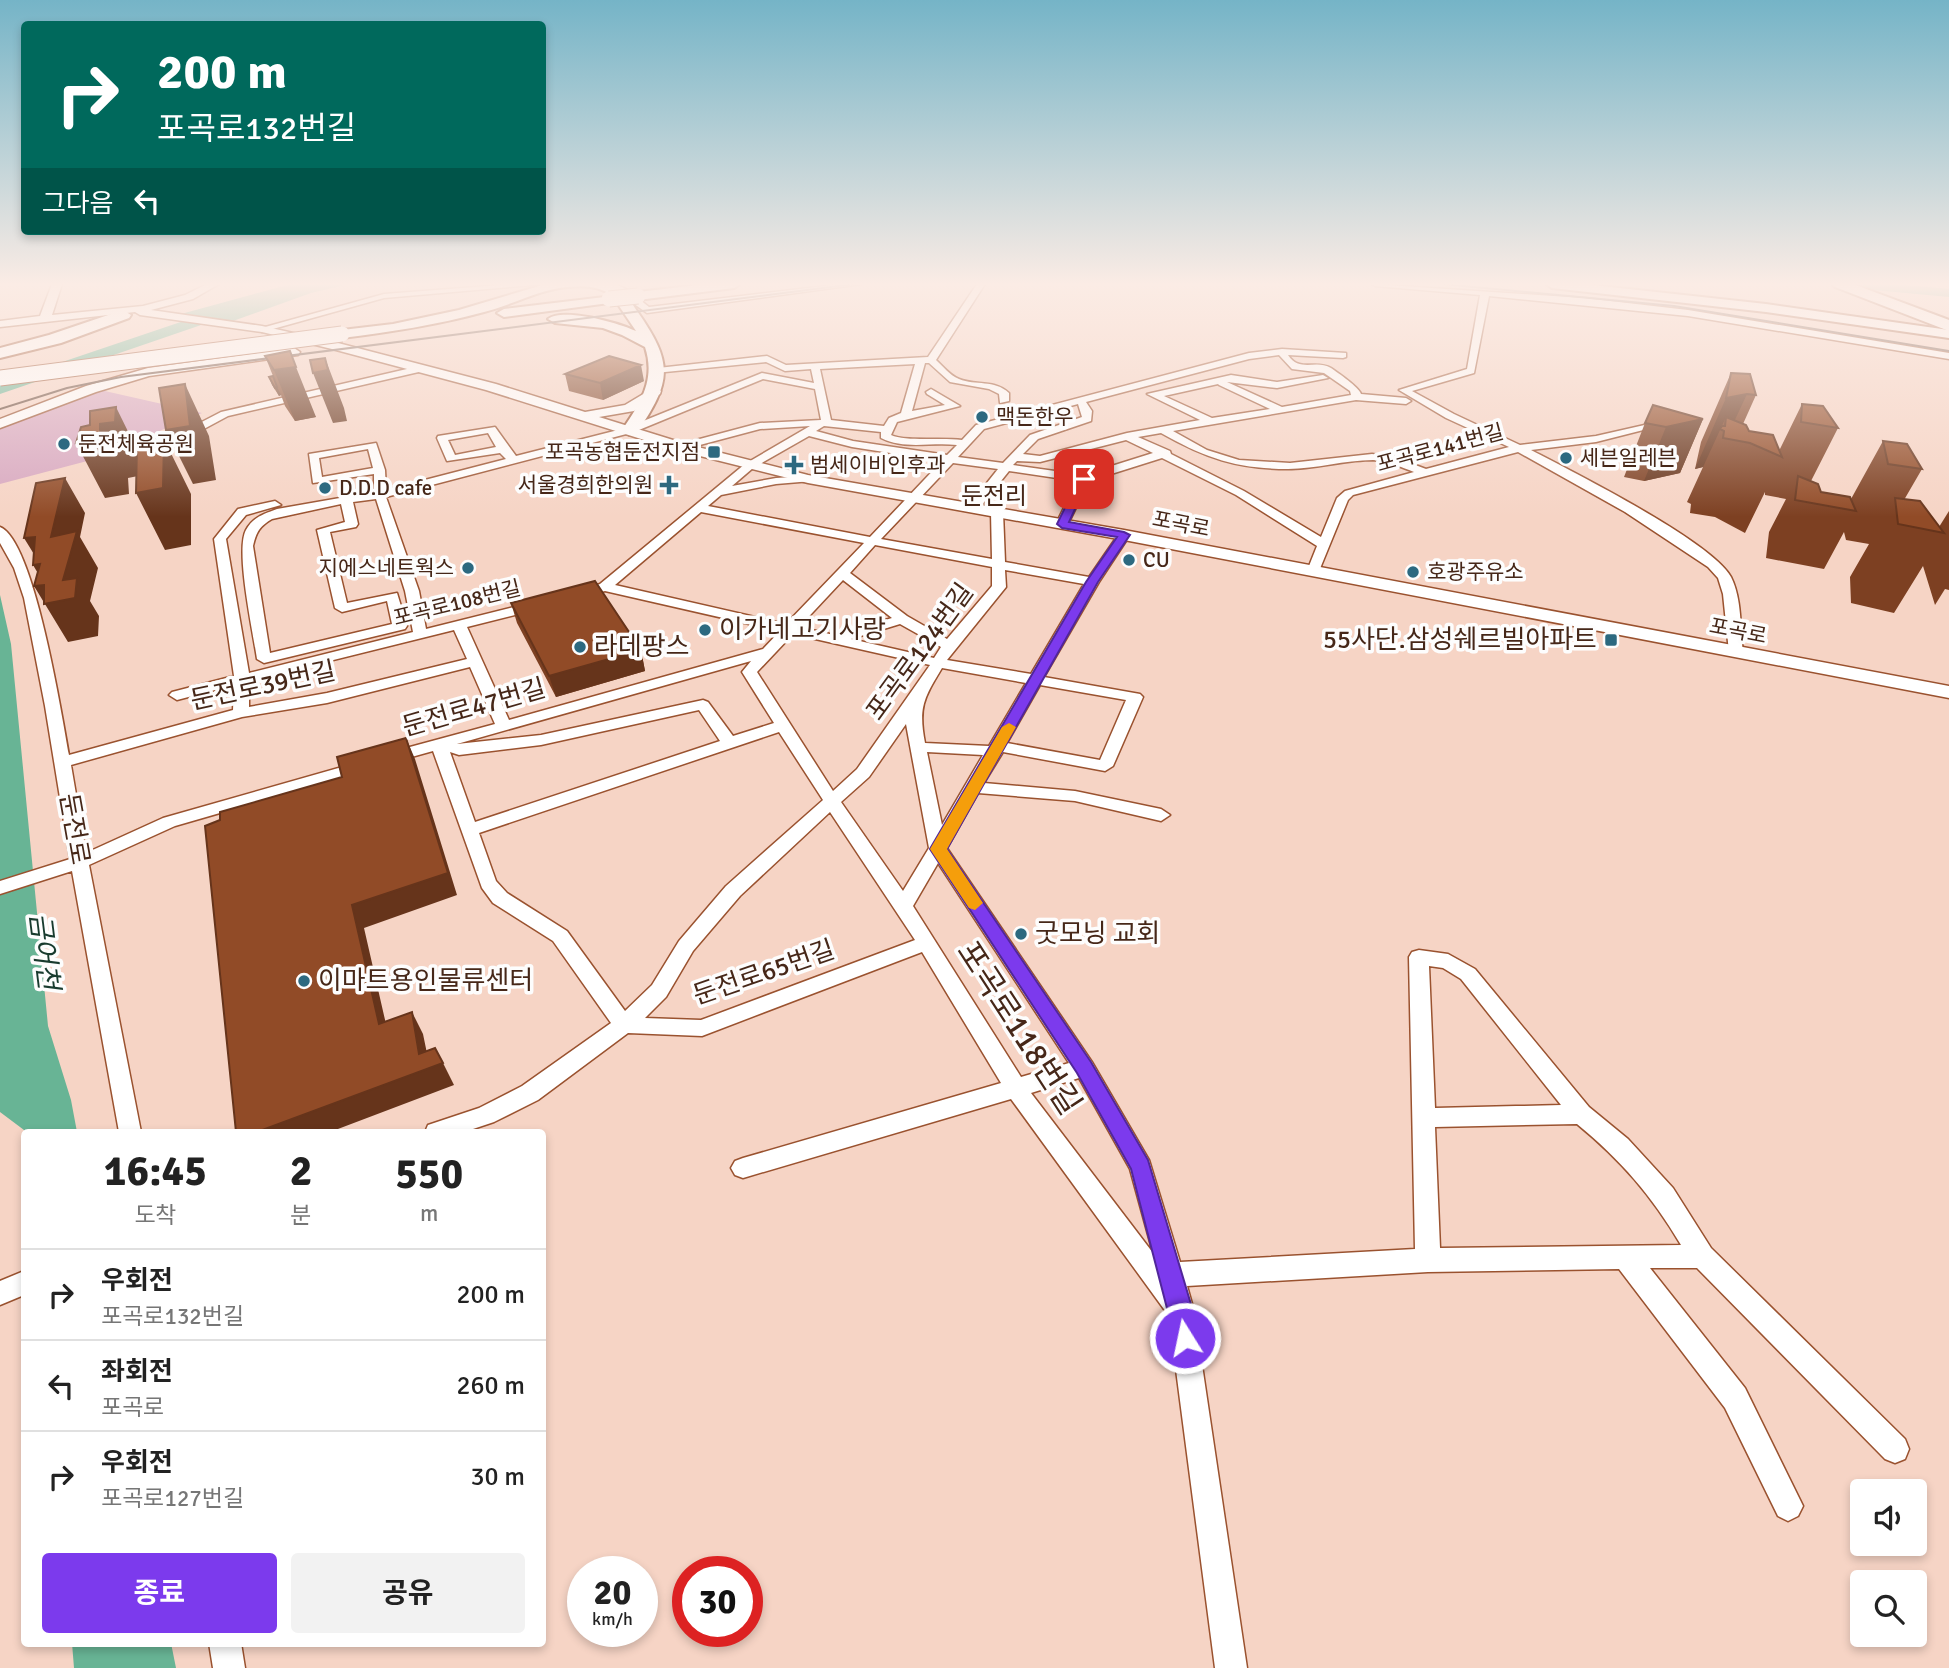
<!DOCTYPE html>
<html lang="ko">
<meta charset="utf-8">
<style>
:root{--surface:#fff;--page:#f2f2f2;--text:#222;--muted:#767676;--line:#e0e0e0;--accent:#7c3aed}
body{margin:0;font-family:Signika,"Noto Sans KR",sans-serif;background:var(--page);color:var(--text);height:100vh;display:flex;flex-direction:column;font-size:26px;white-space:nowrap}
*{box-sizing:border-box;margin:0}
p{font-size:23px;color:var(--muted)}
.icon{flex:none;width:38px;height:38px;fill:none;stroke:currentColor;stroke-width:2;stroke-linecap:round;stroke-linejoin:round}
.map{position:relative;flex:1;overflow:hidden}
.side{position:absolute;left:21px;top:1129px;width:525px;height:518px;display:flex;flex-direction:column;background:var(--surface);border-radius:7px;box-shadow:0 4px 10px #0003}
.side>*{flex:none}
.banner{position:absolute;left:21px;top:21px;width:525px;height:214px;border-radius:7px;box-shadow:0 4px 10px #0003;background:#00695c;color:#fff;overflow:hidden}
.controls{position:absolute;left:1850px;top:1479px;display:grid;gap:14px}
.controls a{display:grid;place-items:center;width:77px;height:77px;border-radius:7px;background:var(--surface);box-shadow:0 4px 10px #0003;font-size:35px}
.speed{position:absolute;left:567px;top:1556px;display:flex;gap:14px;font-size:35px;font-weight:700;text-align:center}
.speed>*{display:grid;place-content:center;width:91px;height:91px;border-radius:50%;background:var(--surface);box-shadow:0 4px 10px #0003;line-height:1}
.speed small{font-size:18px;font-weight:400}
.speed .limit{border:10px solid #d22;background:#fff;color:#111}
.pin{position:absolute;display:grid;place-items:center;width:60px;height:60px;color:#fff;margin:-30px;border-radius:14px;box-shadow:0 4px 10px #0006}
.me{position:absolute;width:77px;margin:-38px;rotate:350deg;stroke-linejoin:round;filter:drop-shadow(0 0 5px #0008)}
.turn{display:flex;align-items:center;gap:24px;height:147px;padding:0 21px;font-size:32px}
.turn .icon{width:91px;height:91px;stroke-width:2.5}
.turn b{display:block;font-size:49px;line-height:60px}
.then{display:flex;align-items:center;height:66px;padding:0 21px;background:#0003;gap:14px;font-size:26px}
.eta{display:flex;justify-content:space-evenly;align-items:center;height:119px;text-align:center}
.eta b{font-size:42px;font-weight:700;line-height:49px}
.action{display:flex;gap:14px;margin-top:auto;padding:14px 21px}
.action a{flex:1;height:80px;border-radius:7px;background:var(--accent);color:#fff;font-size:28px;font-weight:700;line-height:80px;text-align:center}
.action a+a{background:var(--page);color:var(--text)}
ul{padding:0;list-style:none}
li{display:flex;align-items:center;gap:21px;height:91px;padding:0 21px;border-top:2px solid var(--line)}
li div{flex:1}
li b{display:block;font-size:26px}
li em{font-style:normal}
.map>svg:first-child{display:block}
.green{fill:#d7a7c0}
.water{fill:#68b495}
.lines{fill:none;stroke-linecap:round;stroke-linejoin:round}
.river{fill:#68b495;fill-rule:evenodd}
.minor-casing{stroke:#9a522f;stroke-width:3}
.tertiary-casing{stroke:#9a522f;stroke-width:3}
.primary-casing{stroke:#9a522f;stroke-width:4}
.motorway-casing{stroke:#9a522f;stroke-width:4}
.minor{fill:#fff;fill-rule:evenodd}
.tertiary{fill:#fff;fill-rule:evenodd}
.primary{fill:#fff;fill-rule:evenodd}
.motorway{fill:#fff;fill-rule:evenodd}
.tram{stroke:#68493a;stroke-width:2}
.primary-bridge-casing{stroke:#9a522f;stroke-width:17;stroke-linecap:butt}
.primary-bridge{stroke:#fff;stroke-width:15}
.wall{fill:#7d4022}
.shaded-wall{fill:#66341b}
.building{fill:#914b27;stroke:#66341b;stroke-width:2}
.route{fill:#7c3aed;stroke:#51269a;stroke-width:2}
.slow{fill:#f59e0b}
.poi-dot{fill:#2c6980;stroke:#fdfdfd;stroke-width:2.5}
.labels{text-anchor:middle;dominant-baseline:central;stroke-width:7;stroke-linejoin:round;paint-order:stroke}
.far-poi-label{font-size:21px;fill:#462718;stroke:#fdfdfd;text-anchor:start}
.far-street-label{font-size:21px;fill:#462718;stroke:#fdfdfd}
.far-quarter-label{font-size:24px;fill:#462718;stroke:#fdfdfd}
.poi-label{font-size:26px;fill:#462718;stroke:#fdfdfd;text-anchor:start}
.street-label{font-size:26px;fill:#462718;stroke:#fdfdfd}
.water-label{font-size:28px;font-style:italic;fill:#183b2e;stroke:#fdfdfd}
.near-street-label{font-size:32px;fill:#462718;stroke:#fdfdfd}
</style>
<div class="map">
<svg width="1949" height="1668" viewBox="0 0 1949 1668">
<rect width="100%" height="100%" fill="#f6d4c5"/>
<path class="green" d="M96,389L202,413L91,460L0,484V428Z"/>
<path class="water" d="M291,284H349L311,293L233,321L181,314Z
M0,595L11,644L48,1026L71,1100L77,1132H24V1138V1130L0,1112Z
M72,1643H171L176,1668H74Z"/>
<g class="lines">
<path class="river" d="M1845,284H1895L1949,289V297L1852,288Z
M234,304L242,309L239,312L0,394V383Z"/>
<defs>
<path id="minor" d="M513,284H543L384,298L262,332L258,329L384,294Z
M606,284C624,283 635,296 649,307L842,284H862L647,313Z
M977,284H985L936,360C943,366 949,375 959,379C976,386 994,379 1009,393V401L1000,403L999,394L989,389L950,382L929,363H925L912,411L945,405L927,394L926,392L931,389L960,406L897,422L891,435C906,442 942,437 962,440L976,425L1249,353L1282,349L1346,353V357L1343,358L1288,355C1300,373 1316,359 1331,368C1338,373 1359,387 1361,394L1406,398L1411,401L1406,404L1356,400L1173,431L1207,450L1239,460L1290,463L1372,454L1394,457L1426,469L1509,447L1446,418L1399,390L1467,369L1480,295L1375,286L1371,284L1584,298L1688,310L1949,353V359L1688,316L1489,296L1474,373L1412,391L1454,414L1520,445L1596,436L1671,419V423L1596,442L1531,450C1573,472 1711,541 1731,577C1742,599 1740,628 1743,652L1736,656L1729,652L1723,594L1718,578L1708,567L1625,512L1518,452L1353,495L1348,500L1319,571L1313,575L1307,571L1317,546L1236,495L1162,458L1089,481L1068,524L1062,528L1056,524L1077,481L1009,471L977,511L973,512L967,508L998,469L953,463L881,539L992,559L991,512L997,508L1003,512L1005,562L1089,577L1120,532L1124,531L1130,535L1099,582L1044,677L1140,694L1143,697L1113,766L1105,771L1003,752L984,783L1075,791L1161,809L1170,815L1161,821L1075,801L978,793L947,848L1092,1062L1149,1160L1180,1262L1415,1249L1409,957L1412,952L1419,950L1448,954L1475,969L1589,1107L1628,1139L1673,1188L1711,1248L1905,1439L1909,1449L1905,1459L1895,1463L1885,1459L1697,1268H1650L1745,1388L1803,1506L1798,1516L1788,1521L1778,1516L1725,1408L1619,1269L1428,1272L1187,1286L1194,1311L1247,1668H1215L1169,1316L1011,1099L743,1178L735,1175L731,1168L735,1161L743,1158L1001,1083L922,952L702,1036L628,1033L538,1100L494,1122L464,1132H425L428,1125L479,1108L522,1086L611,1023L553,941L493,903L482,888L433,751L390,763L382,758L384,754L495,724L470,667L327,703L242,717L71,765L86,853L163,818L363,761L371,766L369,770L175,826L89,865L141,1132H119L72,871L0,894V881L70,859L45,706L24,598L14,568L0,543V527C34,540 62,716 69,755L233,710L234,685L177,700L169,695L172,692L234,676L214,539L238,509L275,501L281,505L246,515L226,539L249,673L413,632L405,591L376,499L353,502L358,524L356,527L330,532L347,603L397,593L407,626L405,629L264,663L257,659C253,632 235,550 246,530C253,517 264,514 277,509L374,492V474L313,483L309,454L376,443L385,470L386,490L506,459L500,453L447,461L437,438L438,436L495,427L516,456L626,428L762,373L814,383L811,369L785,371L766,362L655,373V369L658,368L767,356L786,365L928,357ZM1279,355L1292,369L1324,373L1350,391L1351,395L1282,407L1227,382L1277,388L1328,378L1323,375L1277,382L1231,375L1147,394L1200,420L1127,433L1040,456L1023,454L1038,439L1091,421L1092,411L1086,402L1249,359ZM915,364L901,413L889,418L884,426L831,420L820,369ZM763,379L815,389L821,420L760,423L677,445L676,447L681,450L760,429L810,426L745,464L600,584L571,594L578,598L605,591L780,631L763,649L509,720L467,627L539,609L541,606L534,602L426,629L419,591L386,497L634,432ZM1218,384L1219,385L1270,409L1212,418L1164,396ZM1078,404L1082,417L1030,435L1003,463L958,457L984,429ZM824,426L881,432V438C905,450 930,442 957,445L947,455L853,441L816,431ZM488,433L496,447L455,455L448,440ZM1161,433C1205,458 1237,469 1288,469C1316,469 1345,460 1373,460C1388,461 1401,467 1414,472L1345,491L1337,498L1321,537L1244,491L1171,454L1170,451L1138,437ZM809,436L852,447L942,461L870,537L708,506L721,495L776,484L812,481V477L808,476L776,478L732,486L753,468ZM1126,440L1153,453L1083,475L1013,465L1017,461L1040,462ZM368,449L373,468L322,477L319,458ZM341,504L345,522L317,530L335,608L342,612L387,601L392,624L270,653L253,546C256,532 260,526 272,519ZM701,512L864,543L786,624L615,585ZM875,545L992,567V586L947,639L907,616L850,573ZM1005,570L1084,584L1031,674L947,660L1006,587ZM843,580L892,618L834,635L799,627ZM900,624L941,647L934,658L851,639ZM454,630L467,659L327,693L249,707V681ZM793,634L930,665L857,769L833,791L757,672ZM751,661L742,672L774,723L733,736L708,702L703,700L541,735L457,744ZM942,668L1026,683L989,746L925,743C918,707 924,698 942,668ZM1040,685L1126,700L1100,760L1007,743ZM699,710L720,741L475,822L450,752L459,755L541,745ZM906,724L929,848L903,891L841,802L869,777ZM779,732L823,800L726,886L679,941L652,985L625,1011L567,931L507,893L496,881L479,833ZM927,752L983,755L942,825ZM830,812L915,940L701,1020L645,1018L666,997L693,951L740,896ZM938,863L1069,1063L1021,1077L913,906ZM1429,966L1443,968L1461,979L1561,1105L1435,1108ZM1079,1078L1130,1169L1153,1253L1031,1093ZM1577,1124C1621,1160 1652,1196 1681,1245L1440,1248L1435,1127Z
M420,366L425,369L423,371L228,416L202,430L138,451L129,449L194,426L221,412Z
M24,1271V1295L0,1305V1281Z
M209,1643H241L245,1668H213Z"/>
<path id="tertiary" d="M52,284H62L52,315L143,306L185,295L207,284H219L193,299L151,310L262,326L338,343L496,384L585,412L625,405L655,387L661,391L660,394L634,411L599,417L686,444L808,475L1124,530L1949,686V698L1124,540L808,483L676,450L486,390L336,350L262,332L140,315L135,312L0,327V321L40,316Z
M294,348L300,352L298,355L149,376L96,392L0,428V419L86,386L148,368Z"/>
<path id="primary" d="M546,284C566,284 592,279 611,285C624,288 630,301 637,311C674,364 672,381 636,434L630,435L622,430C640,404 656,380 645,347L622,335L603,328L555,323L548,319C563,307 619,323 636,331L615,300L609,303L504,317L497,313L504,309L613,296C600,286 583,285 567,287C538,290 512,305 484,312C437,325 390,332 342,338L335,334L342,330L393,324L459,310Z
M706,284H740L734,288L638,300L631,296L638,292Z
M1546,284H1583L1766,304L1949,330V338L1766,312L1552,288Z"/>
<path id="motorway" d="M1832,284H1853L1949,320V331L1835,287Z
M123,310L131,315L129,318L61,343L0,358V348L49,335Z"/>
</defs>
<use href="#minor" class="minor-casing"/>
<use href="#tertiary" class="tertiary-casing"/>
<use href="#primary" class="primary-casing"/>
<use href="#motorway" class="motorway-casing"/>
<use href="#minor" class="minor"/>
<use href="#tertiary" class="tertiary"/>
<use href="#primary" class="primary"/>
<use href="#motorway" class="motorway"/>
<path class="tram" d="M1443,284L1674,306L1949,351
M0,409L67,388L121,377L854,284"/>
<defs>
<path id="primary-bridge" d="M609,299L638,296
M0,378L342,334"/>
</defs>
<use href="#primary-bridge" class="primary-bridge-casing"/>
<use href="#primary-bridge" class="primary-bridge"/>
</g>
<path class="wall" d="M265,356L316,417L295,421L285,406L281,395L279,396L272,385L269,377L273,376Z
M1731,373L1756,395L1743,424L1749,431L1779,451L1802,404L1838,428L1811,481L1821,492L1851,499L1883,441L1922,469L1904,500L1939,527L1949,511V590L1945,589L1935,605L1923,566L1894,613L1851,603L1850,577L1869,544L1846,540L1844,532L1824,569L1766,558L1769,532L1786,499L1765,495V492L1745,533L1715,517L1690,513L1691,504L1687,502L1703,467L1695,469L1701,442Z
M565,374L644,381L603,400L569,391Z
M1703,419L1680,473L1644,481L1624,477L1645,423Z
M511,603L641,650L645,671L556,697L517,623Z"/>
<path class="shaded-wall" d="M325,358L344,408L347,421L333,423L313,373Z
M641,365L644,381L603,400L600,383Z
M296,367L316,417L295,421L274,370Z
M185,384L209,436L216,480L193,484L166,430Z
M277,387L281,395L279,396L275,388Z
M1747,394L1726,439L1725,426L1726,417L1703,467L1695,469L1726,398Z
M116,407L142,460L143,475L128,478L129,494L105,498L76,443Z
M1703,419L1680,473L1644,481L1666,427Z
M164,439L191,494V545L165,550L136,493Z
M65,478L85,513L80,537L98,568L90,601L99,616L98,636L68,642L34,586L44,585L55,602L33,565L40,564L24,538L35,537L63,580L51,537Z
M641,650L645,671L556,697L549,676Z
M406,738L415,759L457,895L364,928L391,1046L379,1024L352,905Z
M412,1012L423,1034L430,1068L443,1063L454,1085L330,1132H257L419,1054Z"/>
<path class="building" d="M290,351L296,367L274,370L265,356Z
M609,356L641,365L600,383L565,374Z
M325,358L328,370L313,373L310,360Z
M1731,373L1750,374L1756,395L1747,394L1726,398Z
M273,376L277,387L275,388L269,377Z
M185,384L190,426L166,430L159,388Z
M1802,404L1823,406L1838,428L1801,422Z
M1653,405L1703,419L1666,427L1645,423Z
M116,407L115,422L100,424V440L76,443L81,427L90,425V411Z
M1726,417L1746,425L1749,431L1773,435L1782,457L1750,443L1723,438L1724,431L1720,429L1722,426H1725Z
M164,439L163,488L136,493L137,444Z
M1883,441L1907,444L1922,469L1888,464Z
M1798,476L1818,484L1821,492L1850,497L1856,511L1795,500Z
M65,478L51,537L77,531L63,580L77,578L75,598L44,604V585L34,586L40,564L33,565L35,537L24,538L36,483Z
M1895,498L1920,501L1944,533L1898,524Z
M595,581L641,650L549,676L511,603Z
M406,738L448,873L352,905L379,1024L412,1012L419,1054L435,1048L443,1063L257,1132H236L205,826L220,820V812L342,777L337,757Z"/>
<linearGradient id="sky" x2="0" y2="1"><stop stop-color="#75b4c7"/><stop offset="0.55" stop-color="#fbece5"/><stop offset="1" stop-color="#fbece5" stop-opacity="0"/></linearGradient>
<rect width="1949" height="517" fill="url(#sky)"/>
<path class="route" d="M1084,476L1089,479L1069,522L1124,532L1130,535L1098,582L947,849L1091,1062L1148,1160L1193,1311L1197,1338L1194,1347L1185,1350L1177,1347L1131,1169L1077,1073L930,849L1086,582L1117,537L1062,528L1057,524L1079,479Z"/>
<path class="slow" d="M1009,723L1016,727L947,849L983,903L975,910L969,908L930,849L1002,727Z"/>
<g class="poi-dot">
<circle cx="982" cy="417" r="7"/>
<circle cx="64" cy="444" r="7"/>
<rect x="707" y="445" width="14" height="14" rx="3.5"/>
<circle cx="1566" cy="458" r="7"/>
<path d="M790.5 454.5h7v7h7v7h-7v7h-7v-7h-7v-7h7z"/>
<path d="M665.5 474.5h7v7h7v7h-7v7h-7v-7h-7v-7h7z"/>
<circle cx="325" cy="488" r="7"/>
<circle cx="1129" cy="560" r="7"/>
<circle cx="468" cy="568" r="7"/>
<circle cx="1413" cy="572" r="7"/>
<circle cx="705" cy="630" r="7"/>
<rect x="1604" y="633" width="14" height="14" rx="3.5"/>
<circle cx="580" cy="647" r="7"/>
<circle cx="1021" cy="934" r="7"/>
<circle cx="304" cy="981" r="7"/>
</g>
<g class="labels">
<g class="far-poi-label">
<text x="996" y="417">맥돈한우</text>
<text x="78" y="444">둔전체육공원</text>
<text x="700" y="452" text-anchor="end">포곡농협둔전지점</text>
<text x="1580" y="458">세븐일레븐</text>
<text x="810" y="465">범세이비인후과</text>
<text x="653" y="485" text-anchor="end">서울경희한의원</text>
<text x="339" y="488">D.D.D cafe</text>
<text x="1143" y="560">CU</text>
<text x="454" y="568" text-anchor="end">지에스네트웍스</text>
<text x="1427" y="572">호광주유소</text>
</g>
<g class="far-street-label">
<text transform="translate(1440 448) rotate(-15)">포곡로141번길</text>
<text transform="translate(1181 524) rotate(11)">포곡로</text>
<text transform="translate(457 603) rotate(-14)">포곡로108번길</text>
<text transform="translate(1738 631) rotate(11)">포곡로</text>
</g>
<g class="far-quarter-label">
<text x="994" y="496">둔전리</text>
</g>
<g class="poi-label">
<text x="719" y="630">이가네고기사랑</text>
<text x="1597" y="640" text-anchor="end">55사단.삼성쉐르빌아파트</text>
<text x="594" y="647">라데팡스</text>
<text x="1035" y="934">굿모닝 교회</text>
<text x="318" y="981">이마트용인물류센터</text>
</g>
<g class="street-label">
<text transform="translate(920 652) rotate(-54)">포곡로124번길</text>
<text transform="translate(263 686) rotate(-12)">둔전로39번길</text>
<text transform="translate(474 708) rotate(-16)">둔전로47번길</text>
<text transform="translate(74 829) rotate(80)">둔전로</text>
<text transform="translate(764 973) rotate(-19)">둔전로65번길</text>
</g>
<g class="water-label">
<text transform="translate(44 951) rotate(83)">금어천</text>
</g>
<g class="near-street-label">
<text transform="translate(1019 1028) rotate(57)">포곡로118번길</text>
</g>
</g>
</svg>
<div class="controls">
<a><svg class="icon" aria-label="sound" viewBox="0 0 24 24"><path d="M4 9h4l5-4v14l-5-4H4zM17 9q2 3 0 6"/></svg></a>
<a><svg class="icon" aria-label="search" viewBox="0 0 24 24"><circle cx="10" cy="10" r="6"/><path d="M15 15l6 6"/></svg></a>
</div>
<div class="speed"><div>20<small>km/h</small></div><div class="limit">30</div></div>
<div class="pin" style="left:1084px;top:479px;background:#d93025"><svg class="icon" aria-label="arrive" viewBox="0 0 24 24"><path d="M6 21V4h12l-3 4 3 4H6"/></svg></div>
<svg class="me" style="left:1185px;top:1338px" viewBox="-20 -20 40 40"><circle r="17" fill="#7c3aed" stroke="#fff" stroke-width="3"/><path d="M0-11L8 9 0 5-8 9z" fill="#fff"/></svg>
<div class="banner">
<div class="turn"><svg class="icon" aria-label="right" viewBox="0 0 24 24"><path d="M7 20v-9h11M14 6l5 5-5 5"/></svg><div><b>200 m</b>포곡로132번길</div></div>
<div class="then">그다음<svg class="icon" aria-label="left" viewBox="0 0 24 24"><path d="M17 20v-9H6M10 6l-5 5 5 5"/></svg></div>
</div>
<section class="side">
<div class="eta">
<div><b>16:45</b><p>도착</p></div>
<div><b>2</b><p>분</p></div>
<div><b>550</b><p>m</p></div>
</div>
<ul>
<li><svg class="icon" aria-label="right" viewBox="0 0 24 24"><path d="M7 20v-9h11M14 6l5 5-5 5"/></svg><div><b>우회전</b><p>포곡로132번길</p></div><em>200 m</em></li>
<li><svg class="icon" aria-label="left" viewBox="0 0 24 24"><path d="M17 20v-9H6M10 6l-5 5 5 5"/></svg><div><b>좌회전</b><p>포곡로</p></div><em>260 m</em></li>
<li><svg class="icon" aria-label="right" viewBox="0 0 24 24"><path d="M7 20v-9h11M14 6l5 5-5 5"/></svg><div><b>우회전</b><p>포곡로127번길</p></div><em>30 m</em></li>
</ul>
<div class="action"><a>종료</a><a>공유</a></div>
</section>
</div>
